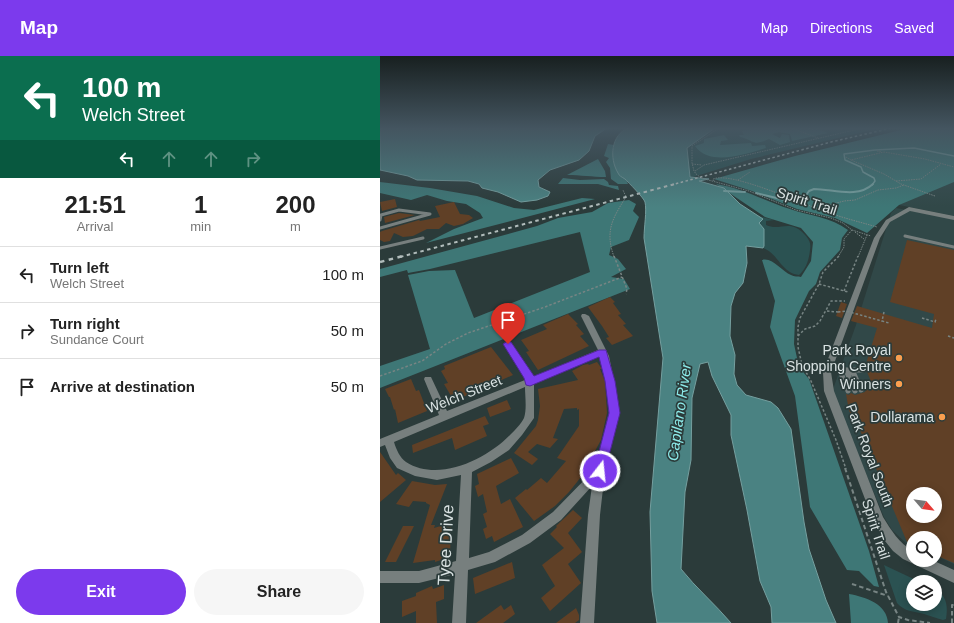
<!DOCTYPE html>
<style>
:root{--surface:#fff;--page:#f6f6f6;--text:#222;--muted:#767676;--line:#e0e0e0;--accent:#7c3aed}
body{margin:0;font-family:Arial,sans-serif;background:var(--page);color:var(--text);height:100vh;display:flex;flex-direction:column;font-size:15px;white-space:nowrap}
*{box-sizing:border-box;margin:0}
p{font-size:13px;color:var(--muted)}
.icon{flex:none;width:22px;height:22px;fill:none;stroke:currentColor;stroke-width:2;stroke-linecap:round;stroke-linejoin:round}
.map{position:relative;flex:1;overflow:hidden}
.panel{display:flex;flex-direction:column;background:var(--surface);width:380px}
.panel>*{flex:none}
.top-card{background:#0b6e4f;color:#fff;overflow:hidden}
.needle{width:26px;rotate:118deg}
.fabs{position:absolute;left:526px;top:431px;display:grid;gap:8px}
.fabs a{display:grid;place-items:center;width:36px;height:36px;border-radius:50%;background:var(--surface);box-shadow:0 2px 10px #0003;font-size:20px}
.pin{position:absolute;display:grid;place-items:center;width:34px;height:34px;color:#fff;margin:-41px -17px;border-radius:50% 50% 50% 0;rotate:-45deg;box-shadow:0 0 4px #0007}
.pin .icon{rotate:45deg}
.me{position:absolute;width:44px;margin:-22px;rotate:16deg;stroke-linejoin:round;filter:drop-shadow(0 0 3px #0008)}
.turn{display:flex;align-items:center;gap:14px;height:84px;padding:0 16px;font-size:18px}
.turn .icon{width:52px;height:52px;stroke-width:2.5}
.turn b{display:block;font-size:28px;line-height:34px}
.lanes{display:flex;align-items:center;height:38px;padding:0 16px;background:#0003;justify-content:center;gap:20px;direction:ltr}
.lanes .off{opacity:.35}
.eta{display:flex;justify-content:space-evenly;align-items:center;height:68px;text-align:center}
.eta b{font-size:24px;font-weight:800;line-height:28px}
.button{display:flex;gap:8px;margin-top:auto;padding:8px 16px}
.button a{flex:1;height:46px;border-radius:24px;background:var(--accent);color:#fff;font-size:16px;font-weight:800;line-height:46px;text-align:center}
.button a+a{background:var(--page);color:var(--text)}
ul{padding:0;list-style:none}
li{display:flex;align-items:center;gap:12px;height:56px;padding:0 16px;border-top:1px solid var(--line)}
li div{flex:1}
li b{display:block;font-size:15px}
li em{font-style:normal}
header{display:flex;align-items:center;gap:24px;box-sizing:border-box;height:56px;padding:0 20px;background:var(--accent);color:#fff}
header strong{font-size:19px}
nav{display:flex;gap:22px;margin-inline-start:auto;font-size:14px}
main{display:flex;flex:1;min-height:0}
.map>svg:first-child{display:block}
.built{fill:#314848;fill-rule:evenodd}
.green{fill:#2b5252}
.forest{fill:#3e7776}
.water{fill:#4a8282;stroke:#759f9f}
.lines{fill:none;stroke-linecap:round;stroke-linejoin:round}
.stream-far1{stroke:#759f9f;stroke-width:1.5}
.stream{stroke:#759f9f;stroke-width:2}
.building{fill:#604026;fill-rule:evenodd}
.path-far2{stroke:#788584;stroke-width:1;stroke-dasharray:1.5 1;stroke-linecap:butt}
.path-far1{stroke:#788584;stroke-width:1.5;stroke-dasharray:2.5 2;stroke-linecap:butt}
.path{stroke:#788584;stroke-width:2;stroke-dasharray:4.5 3;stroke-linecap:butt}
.lane-far1{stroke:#777f7e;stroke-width:3}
.lane{stroke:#777f7e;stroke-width:5}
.street{fill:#777f7e;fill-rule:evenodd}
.rail-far2{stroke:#b1bcbb;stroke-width:1.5;stroke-dasharray:2.5 2.5;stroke-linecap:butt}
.rail-far1{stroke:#b1bcbb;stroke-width:2;stroke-dasharray:3.5 3.5;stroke-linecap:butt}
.rail{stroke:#b1bcbb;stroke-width:2.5;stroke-dasharray:4.5 4.5;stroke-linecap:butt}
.path-bridge{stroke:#788584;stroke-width:1.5;stroke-dasharray:2.5 2;stroke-linecap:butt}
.route{fill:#7c3aed;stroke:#51269a}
.poi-dot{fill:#fa9f4f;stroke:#2b3b3a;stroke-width:1.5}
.labels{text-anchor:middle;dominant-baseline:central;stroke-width:3.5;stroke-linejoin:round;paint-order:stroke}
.street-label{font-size:14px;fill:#d9e2e2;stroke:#2b3b3a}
.poi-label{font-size:14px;fill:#d9e2e2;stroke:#2b3b3a;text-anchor:end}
.water-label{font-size:15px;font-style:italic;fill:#8debea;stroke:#2b3b3a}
.near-street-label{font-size:17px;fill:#d9e2e2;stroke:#2b3b3a}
</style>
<header>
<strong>Map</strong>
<nav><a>Map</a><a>Directions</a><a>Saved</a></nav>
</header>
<main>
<section class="panel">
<div class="top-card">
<div class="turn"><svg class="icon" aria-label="left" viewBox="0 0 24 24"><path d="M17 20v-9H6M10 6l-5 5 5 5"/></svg><div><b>100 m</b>Welch Street</div></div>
<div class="lanes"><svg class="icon" aria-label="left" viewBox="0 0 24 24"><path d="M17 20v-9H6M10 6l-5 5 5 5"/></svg><svg class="icon off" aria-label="ahead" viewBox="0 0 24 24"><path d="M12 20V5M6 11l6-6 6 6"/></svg><svg class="icon off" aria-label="ahead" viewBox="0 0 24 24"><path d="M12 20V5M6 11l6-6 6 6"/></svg><svg class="icon off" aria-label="right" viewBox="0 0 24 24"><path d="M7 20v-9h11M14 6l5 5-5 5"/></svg></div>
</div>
<div class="eta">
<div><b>21:51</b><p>Arrival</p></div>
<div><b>1</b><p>min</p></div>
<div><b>200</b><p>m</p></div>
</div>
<ul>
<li><svg class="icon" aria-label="left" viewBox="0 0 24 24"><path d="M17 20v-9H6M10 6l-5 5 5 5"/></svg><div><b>Turn left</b><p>Welch Street</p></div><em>100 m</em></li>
<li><svg class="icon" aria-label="right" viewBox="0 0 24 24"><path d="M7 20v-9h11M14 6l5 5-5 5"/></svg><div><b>Turn right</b><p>Sundance Court</p></div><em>50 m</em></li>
<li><svg class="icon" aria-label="arrive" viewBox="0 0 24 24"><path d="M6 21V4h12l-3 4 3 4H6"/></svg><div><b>Arrive at destination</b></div><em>50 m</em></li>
</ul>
<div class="button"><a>Exit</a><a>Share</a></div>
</section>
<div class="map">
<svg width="574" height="567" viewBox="0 0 574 567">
<rect width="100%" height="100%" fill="#2b3b3a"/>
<path class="built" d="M574,120V160L519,149Z
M516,152L574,163V508L555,499V482H533V490L526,487L512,474L504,461L452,336L476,269L511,157ZM533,438H555V460H533Z"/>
<path class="green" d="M335,72H500L371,103L310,122L305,85L310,121L307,92Z
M378,160L394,164L386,165V169C401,176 410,161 426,180C430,185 431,188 430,194C429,204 426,213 419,219C401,217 398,197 383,192L384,190L379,167L383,163Z
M504,509L540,526H533V548H555V533C567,540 568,550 566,563L563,564C556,562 550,560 544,558C533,555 525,556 517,547Z"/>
<path class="forest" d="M375,72H441L438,73L448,77L412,85L410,78L399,76L392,78L400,82L402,78L409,79L410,86L400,89L389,83C371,91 375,84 360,81L359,79H364L362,75Z
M529,72H574V126L519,149L487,177L455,162L417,153L372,135L334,123L415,100Z
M344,79L348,84L341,85L340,89L371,87L372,90L385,89L386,92C366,98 330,111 315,90L324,87V83Z
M228,88L234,89L233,91L248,128H238L231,123L230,112L226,106L229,102L224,100Z
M218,103L225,115L226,121C212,121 201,119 187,119Z
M183,122L200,124L224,123L228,126L229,129L238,130L239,134L218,128H178Z
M0,126L50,132L97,140L134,152L154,154L202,142L215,143L46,187L74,173L103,162L100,157L86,148L67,145L47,139L31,144L0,137Z
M336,128C362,132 385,145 410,153C430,160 451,161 468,174L462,182L460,194L440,216L436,228L429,235L415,264L414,288L417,302L419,311L429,323L489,495L499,531L494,530L479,515L467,514L430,451L415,340L390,271L395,245L382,204C393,201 402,216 411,219C414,221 418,220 421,221L431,205L433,186L421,172L385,161Z
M249,144L256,148L253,155L259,161L249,184L231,191L229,199L238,203L246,213L231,221L244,223L250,233L0,332V310L50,293L28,219L49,215L75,214L94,262L210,216L200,176L50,213L28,217L27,214L0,221V213L157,170L178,162L212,156L228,147Z
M469,538C486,541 507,548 508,567H471Z"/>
<path class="water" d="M0,72H227L215,80L209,95L199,104L170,114L158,124L159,131L170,136L168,140L157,144L141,146L118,136L102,132L99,128L88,125L37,124L28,120L0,114Z
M248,72H335L307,92L310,121L329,123L319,125L344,132L360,148L383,163L379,167L384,173V190L383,192L366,190L367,207L363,227L355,237L351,250L350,280L355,299L354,318L357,329L366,339L391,346L398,352L411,373L424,466L429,493L446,544L456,567H392L391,551L380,525L367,454L351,379V359L332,320L328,306L320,308L312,342L311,404L305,436L301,513C316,532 335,548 351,567H277L272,535L270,456L283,302L264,182C264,171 267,155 265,146C264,142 248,126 245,123C242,121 239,120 238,117C229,102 231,79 248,72Z"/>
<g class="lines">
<path class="stream-far1" d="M492,129L495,125L494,122L483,116L481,111L465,104L464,98L495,94L534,92L574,100"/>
<path class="stream" d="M344,135L365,136
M376,137L409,145L424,142L429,135L434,133C453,133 477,143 493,128"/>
</g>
<path class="building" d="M15,143L17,151L2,155L0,146Z
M74,146L80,158L89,159L93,162L83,168L74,170L66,167L59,173H47L33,180L23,181L14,177L10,185L4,186L0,184V176L2,175L39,164L40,165L60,161L55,150Z
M19,157L35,159L5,167L4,161Z
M527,184L574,194V507L555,499V482H533V489L527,486L480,374L469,355L466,338L469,339L471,337L475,339L485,336L490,323L485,311L497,272L471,265L477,250L552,272L554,258L510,246ZM533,438H555V460H533Z
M230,241L235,246L233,247L241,258L238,259L246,268L243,269L253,280L232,289L226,282L229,281L222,270L208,251Z
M461,246L467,248L462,262L456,260Z
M188,258L198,268L196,269L204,278L200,280L209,290L158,314L146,296L149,295L141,284L167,273L163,269Z
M111,291L133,319L74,345L64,328L68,327L61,315L65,313L64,310Z
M217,306L222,313H220L225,325L227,357L221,384L201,421L189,436L175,450L154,465L135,442L146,433L147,434L161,422L167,427L186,405L177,402L199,370V353L197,354V352L184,353L173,382L178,383L170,392L157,388L148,396L158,403L152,409L134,397L156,370L158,364L160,350L158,333L198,324L192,315L203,309L208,308L209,309Z
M31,323L36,335L39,334L47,355L18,367L15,353L14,354L10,341H9L5,333Z
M127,344L131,353L110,361L107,352Z
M105,360L109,368L103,370L107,380L75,394L72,382L33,397L32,389Z
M0,396L16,419L18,417L26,424L0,446Z
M131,402L139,417L116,430L121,448L130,443L143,471L114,486L112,480L106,483L103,473L107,471L103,458L107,456L103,438L98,441L95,430L99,428L97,418Z
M32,425L55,429L67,428L51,469H55L54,472L71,467L70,501L55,506V504L33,507L50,449L46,447V446L33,445L29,451L16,448Z
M193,454L202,462L188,477L202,496L188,508L201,527L170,555L161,542L175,530L162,509L184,492L170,478L177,471L176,470Z
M23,470H34L16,506H5Z
M132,506L135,522L95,538L93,522Z
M64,529V543L56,546L57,567H36V555L22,561V545L36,540V537L52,530L53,533Z
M121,549L124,554L131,549L135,558L123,567H96Z
M196,552L199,559V564L195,567H176Z"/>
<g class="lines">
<path class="path-far2" d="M411,72L438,82
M429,72L434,74
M497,95L502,96
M466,101L471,104
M312,108L322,109
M314,115L312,107V90L339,72
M358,124L370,116
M334,125L333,123C352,115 424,149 447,156C463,162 480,166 497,171
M516,125L541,123L561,108
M555,140L521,128L504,118L471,104L504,96L545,103L574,111
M438,152L464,145L475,144L498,134L516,132L524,129
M472,174L491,180
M475,176L484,183
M234,201C225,175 232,163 246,141L243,134
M458,201L464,191V183L472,174L463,167L451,162L416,154L369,135L321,122L315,117V115L324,109L483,72
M478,201L487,179"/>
<path class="path-far1" d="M234,200L247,233L246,238
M459,200L443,216L439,228L420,262L418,271V291L422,309L431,325L456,384L466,413
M439,228L468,236
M464,235L478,200
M447,255L458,256
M504,256L502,265L509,267
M542,262L555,266L556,263
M418,280L425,273L435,270L440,265L451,245H465
M568,280L574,282
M0,320L42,305L66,288L88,277L165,251L242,221"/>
<path class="path" d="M465,412L506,536L519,561L528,564L550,567
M472,528L508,540
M518,567L519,561
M572,567V549H574"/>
<path class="lane-far1" d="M0,164L1,159L19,154L50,158L0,172
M525,180L574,191
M0,192L43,182"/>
<path class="lane" d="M449,309L466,314H483
M459,312L468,335
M466,314L475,335
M467,315L474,318L481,334"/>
<path class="street" d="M529,151L574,160V164L530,155L510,166L500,182L451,316L454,335L503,461C511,474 519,487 533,495V504H552L574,514V527L523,503L513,495L505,485L493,464L444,335L443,316L494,182L506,164Z
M202,258H205L209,260L229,300L234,325L239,357L225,415L220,459L214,567H200L208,459L212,430L181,464L150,487L115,506L88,514L86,567H72L75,518L39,527H0V515H39L76,505L81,419L57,424L35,420L17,412L10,402L5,389L0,391V383L59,359L44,323L45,321H51L67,355L145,324V321L124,288L125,286H131L153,321L218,294L201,260ZM221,300L226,325L229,357L215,413L173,456L142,479L109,496L89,502L92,416L111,406L129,394L142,379L154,362V328ZM145,331C145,340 147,353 144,362C141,368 135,374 131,378C107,403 59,427 26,406C20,402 16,393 14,386Z"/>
<path class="rail-far2" d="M291,129L451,86L512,72"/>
<path class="rail-far1" d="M20,201L295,128"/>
<path class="rail" d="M0,206L23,200"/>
<path class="path-bridge" d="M458,256L466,255L502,265"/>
</g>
<linearGradient id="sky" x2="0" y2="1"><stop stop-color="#182020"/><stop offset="0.48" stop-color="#445560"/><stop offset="1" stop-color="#445560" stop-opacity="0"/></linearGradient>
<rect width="574" height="151" fill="url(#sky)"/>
<path class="route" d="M128,285L131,286L154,320L219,294H226L235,325L240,357L224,419L220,421L216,419L214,415L229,357L225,325L219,301L150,330L146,329L144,322L123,288Z"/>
<g class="poi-dot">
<circle cx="519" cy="302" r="4"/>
<circle cx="519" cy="328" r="4"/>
<circle cx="562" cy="361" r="4"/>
</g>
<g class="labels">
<g class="street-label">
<text transform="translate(427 145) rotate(18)">Spirit Trail</text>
<text transform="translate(84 338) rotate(-22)">Welch Street</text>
<text transform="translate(490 399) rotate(69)">Park Royal South</text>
<text transform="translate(496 473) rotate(72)">Spirit Trail</text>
</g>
<g class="poi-label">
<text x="511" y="294">Park Royal<tspan x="511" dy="16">Shopping Centre</tspan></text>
<text x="511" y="328">Winners</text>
<text x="554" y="361">Dollarama</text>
</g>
<g class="water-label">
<text transform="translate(299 356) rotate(-82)">Capilano River</text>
</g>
<g class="near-street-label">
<text transform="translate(66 489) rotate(-87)">Tyee Drive</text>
</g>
</g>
</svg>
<div class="fabs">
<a><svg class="needle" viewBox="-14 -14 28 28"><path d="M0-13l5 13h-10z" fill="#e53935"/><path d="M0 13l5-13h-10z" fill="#767676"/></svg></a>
<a><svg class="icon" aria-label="search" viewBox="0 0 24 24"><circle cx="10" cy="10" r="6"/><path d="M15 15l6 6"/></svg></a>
<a><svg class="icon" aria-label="layers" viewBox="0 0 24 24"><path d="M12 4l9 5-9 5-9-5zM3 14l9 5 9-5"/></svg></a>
</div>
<div class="pin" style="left:128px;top:288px;background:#d93025"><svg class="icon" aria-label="arrive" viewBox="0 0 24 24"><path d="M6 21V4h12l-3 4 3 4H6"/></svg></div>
<svg class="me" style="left:220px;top:415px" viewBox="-20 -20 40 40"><circle r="17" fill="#7c3aed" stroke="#fff" stroke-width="3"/><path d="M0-11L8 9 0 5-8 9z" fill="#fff"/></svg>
</div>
</main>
